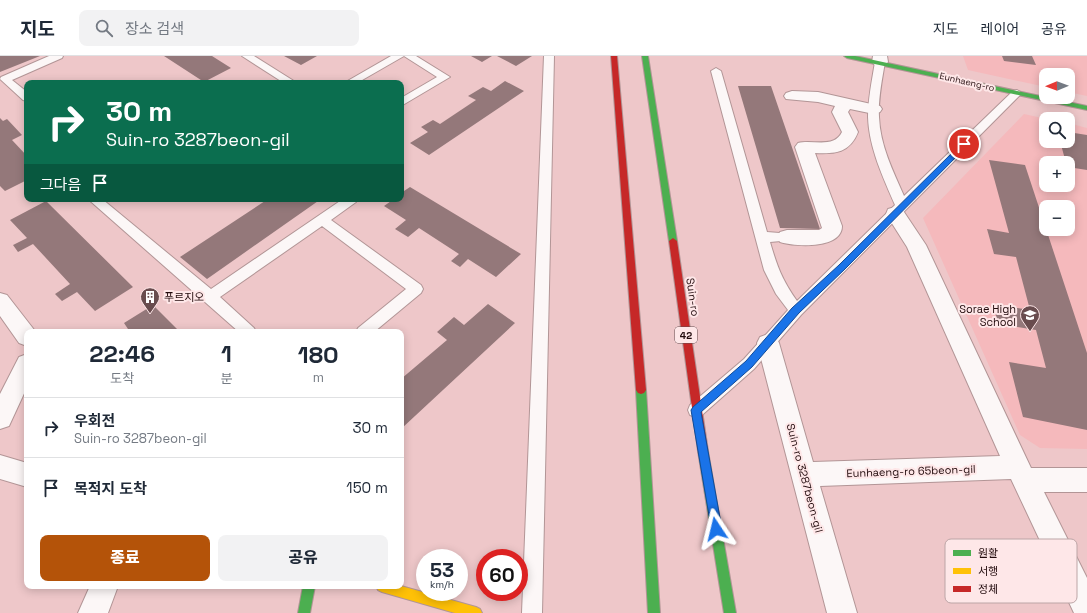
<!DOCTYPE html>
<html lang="ko">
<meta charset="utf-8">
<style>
:root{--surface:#fff;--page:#f2f2f3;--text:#1f2937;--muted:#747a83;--line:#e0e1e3;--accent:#b45309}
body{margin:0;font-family:"Space Grotesk","Noto Sans KR",sans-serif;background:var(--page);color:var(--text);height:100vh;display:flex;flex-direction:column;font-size:15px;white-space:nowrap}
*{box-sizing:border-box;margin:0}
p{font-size:13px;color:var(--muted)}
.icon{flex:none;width:22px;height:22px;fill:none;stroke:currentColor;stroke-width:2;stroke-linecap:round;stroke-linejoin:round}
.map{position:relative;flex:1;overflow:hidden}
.panel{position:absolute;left:24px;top:273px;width:380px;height:260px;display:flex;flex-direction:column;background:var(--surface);border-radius:8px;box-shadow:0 2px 10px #0003}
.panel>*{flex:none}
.top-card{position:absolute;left:24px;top:24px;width:380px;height:122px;border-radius:8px;box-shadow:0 2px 10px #0003;background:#0b6e4f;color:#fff;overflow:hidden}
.needle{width:26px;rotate:269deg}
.controls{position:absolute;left:1039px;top:12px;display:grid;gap:8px}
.controls a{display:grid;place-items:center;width:36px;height:36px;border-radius:8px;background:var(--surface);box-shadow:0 2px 10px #0003;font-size:20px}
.speed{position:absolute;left:416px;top:493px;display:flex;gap:8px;font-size:20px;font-weight:700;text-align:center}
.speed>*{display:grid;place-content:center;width:52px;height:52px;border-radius:50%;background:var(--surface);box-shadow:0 2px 10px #0003;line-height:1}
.speed small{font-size:10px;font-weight:400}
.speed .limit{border:6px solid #d22;background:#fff;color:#111}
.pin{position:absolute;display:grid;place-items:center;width:34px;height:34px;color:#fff;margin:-17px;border:2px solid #fff;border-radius:50%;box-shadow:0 1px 4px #0007}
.me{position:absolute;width:44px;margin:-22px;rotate:350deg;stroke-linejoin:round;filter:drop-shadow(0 0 3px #0008)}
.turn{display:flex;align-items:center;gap:14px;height:84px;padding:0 16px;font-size:18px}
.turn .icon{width:52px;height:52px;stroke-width:2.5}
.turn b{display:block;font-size:28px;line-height:34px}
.then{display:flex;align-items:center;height:38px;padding:0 16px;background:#0003;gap:8px;font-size:15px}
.eta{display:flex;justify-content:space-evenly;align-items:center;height:68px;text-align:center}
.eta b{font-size:24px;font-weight:800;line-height:28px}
.action{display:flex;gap:8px;margin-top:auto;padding:8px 16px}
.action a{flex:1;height:46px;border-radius:8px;background:var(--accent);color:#fff;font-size:16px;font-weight:800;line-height:46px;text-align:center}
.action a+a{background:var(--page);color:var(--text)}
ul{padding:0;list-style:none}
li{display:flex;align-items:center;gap:12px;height:60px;padding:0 16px;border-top:1px solid var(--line)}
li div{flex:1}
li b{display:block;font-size:15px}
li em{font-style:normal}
header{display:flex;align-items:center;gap:24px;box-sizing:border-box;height:56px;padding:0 20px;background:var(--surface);border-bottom:1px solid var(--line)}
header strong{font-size:19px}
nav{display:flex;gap:22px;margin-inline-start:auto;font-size:14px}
.search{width:280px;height:36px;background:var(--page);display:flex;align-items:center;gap:10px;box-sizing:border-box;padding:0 14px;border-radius:8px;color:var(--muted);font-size:15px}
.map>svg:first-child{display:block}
.built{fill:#f5b9bc;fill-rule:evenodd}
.building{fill:#94787a}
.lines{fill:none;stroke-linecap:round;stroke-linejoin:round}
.lane-casing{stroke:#b29596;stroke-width:2}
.street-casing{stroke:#b29596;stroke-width:2}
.fast-casing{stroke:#b29596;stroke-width:2}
.slow-casing{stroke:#b29596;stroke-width:2}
.jam-casing{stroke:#b29596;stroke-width:2}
.lane{fill:#fcf7f7;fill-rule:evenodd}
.street{fill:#fcf7f7;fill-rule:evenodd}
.fast{fill:#4caf50;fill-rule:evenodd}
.slow{fill:#ffc107;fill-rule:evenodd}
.jam{fill:#c62828;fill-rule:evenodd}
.route{fill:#1a73e8;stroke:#114b97}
.labels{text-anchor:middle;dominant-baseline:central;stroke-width:4;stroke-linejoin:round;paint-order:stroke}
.far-street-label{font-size:9px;fill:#210a0c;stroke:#fee7e8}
.shield{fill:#fee7e8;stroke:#634c4e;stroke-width:1}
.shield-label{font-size:10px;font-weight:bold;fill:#210a0c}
.poi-label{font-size:11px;fill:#210a0c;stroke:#fee7e8;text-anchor:start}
.street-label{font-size:11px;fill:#210a0c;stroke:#fee7e8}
.key{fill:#fee7e8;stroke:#bca5a6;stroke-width:1}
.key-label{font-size:11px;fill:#210a0c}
</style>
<header>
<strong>지도</strong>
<div class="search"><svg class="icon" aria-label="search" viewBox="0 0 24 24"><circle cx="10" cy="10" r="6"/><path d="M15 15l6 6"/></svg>장소 검색</div>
<nav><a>지도</a><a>레이어</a><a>공유</a></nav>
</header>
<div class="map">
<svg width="1087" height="557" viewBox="0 0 1087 557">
<rect width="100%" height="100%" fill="#eec7c9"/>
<path class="built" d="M963,0H1087V40L1068,36V19H1046V31L968,14Z
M1024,58L1047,63H1046V85H1068V67L1087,72V393L1040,392L1020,379L923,162ZM1046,107H1068V129H1046ZM1046,151H1068V173H1046Z"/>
<path class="building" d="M0,0H40L0,16Z
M164,0H212L231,12L204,26Z
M284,0H317L301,9Z
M471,0H492L482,6Z
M497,0H532L516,10Z
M1002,0H1032L1036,9L1004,5Z
M505,25L524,35L429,99L410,87L428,76L421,71L433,64L440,68L476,44L468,40L483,31L491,35Z
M738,30H771L820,173L780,172Z
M0,62L3,65L7,63L22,79L12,84L27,100V124L5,135L0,130Z
M1068,76L1087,79V114L1068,111V107H1066L1060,85H1068Z
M989,104L1025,109L1087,297V374L1023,361L1009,306L1046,312L1036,274L998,268L993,248L1030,254L1016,201L994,198L987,173L1009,177Z
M410,131L521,198L496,221L468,203L460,211L451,205L459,198L419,172L408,181L395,173L406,164L384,150L394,143H401V137Z
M268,143H321L207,223L180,201Z
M46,145L133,231L95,255L77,236L62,245L55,238L70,228L33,188L18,196L13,189L27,182L10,164Z
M488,248L515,267L401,373V323L447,284L437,276L454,261L464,269Z
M153,249L180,276H130L124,267Z"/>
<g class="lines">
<defs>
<path id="lane" d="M49,0H63L62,2L12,24L27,36V45L23,44L0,23L1,21Z
M242,0H254L297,27H284Z
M391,0H416L450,21L401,50V42L437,21L404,0L357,27H344Z
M544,0H554L542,557H522Z
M880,3L885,6C882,24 878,43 879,61C880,89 893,115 904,140L1013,35L1017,34L1022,37L801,259L754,313L702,359L696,361L690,359L688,354L690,349L744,303L788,254L776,238L764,214L711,15L716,12L721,15L767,176L792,178L794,181L792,184L770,186C777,210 782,224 797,245L895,149C883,121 869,92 868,61C868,43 872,24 875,6Z
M88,143H102L211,233L343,143H358L356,146L331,164L421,229L423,233L421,237L374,276H356L358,272L406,233L322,170L220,241L254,272L256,276H239Z"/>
<path id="street" d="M873,0H887L888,6L885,9L880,11L875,9L872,6Z
M792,35L818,36L880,50L882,53L880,56L874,58L850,53L848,56L858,76C850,97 835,98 815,97L842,170C842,193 796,191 780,186L777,181L780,176L787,174H819L822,172L795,91L798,87C812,83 834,93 842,76L832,56L835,50L818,46L786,43L784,40L786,37Z
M895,151L902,153L926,189L1031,412H1087V436H1044L1087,522V557H1074L1011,423L820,430L857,557H827L757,287L760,281L768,278L776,281L779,287L813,406L1000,400L907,191L886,158L888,153Z
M0,237L7,239L35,275L36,276H27V290L19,287L0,260Z
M27,298V331L9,370L0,373V338L19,301Z
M0,399L27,407V431L0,423Z
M90,530H118L108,557H78Z"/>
<path id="fast" d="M642,0H648L677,185L673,188L669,185Z
M844,0H855L1087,50V54L847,2Z
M641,330L644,331L646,334L660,557H648L636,334L638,331Z
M703,390L707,392L708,395L736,557H724L698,395L699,392Z
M303,530H315L310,557H298Z"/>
<path id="slow" d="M376,530H401L476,551L480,553L482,557H455L382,536L378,534Z"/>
<path id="jam" d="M611,0H617L646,334L644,337L641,338L638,337L636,334Z
M673,182L677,185L708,395L707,398L703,400L699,398L698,395L669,185Z"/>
</defs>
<use href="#lane" class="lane-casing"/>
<use href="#street" class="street-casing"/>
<use href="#fast" class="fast-casing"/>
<use href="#slow" class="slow-casing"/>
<use href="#jam" class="jam-casing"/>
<use href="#lane" class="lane"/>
<use href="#street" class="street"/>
<use href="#fast" class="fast"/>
<use href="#slow" class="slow"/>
<use href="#jam" class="jam"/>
</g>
<path class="route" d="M964,86L968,88L967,90L845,213L799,257L752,311L701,356L722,473L720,477L716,478L712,477L691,354L693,351L746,305L792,252L839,209L962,87Z"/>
<defs>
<symbol id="building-pin" viewBox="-11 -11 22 30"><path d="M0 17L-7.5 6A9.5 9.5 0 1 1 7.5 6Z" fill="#694c4e" stroke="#fee7e8"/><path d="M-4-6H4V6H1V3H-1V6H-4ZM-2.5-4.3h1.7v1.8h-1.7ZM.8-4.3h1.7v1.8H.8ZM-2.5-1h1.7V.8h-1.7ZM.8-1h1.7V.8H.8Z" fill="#fff"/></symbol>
<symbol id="school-pin" viewBox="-11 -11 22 30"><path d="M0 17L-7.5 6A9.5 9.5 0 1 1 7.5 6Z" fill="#694c4e" stroke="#fee7e8"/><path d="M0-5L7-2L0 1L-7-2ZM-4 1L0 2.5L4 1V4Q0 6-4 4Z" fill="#fff"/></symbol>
</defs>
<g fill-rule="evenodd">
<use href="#building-pin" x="139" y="230" width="22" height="30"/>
<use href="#school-pin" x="1019" y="248" width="22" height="30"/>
</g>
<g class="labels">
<g class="far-street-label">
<text transform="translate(967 26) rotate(13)">Eunhaeng-ro</text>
</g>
<rect class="shield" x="675" y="271" width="22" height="16" rx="3"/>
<g class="shield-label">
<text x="686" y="279">42</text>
</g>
<g class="poi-label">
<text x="164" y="241">푸르지오</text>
<text x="1016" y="253" text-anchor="end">Sorae High<tspan x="1016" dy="13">School</tspan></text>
</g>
<g class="street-label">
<text transform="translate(693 241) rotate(82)">Suin-ro</text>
<text transform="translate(911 415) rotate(-2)">Eunhaeng-ro 65beon-gil</text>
<text transform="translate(805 422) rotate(75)">Suin-ro 3287beon-gil</text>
</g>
</g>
<rect x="945" y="483" width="132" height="64" rx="6" class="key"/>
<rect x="953" y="494" width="18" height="6" fill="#4caf50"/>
<rect x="953" y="512" width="18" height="6" fill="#ffc107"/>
<rect x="953" y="530" width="18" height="6" fill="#c62828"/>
<g class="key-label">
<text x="978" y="501">원활</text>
<text x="978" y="519">서행</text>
<text x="978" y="537">정체</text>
</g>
</svg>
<div class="controls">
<a><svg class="needle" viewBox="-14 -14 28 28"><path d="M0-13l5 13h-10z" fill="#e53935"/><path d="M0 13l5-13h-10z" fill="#747a83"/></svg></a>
<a><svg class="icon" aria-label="search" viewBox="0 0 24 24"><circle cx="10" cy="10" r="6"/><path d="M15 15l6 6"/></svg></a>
<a>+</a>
<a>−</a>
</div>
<div class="speed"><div>53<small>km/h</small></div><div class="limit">60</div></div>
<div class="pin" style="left:964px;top:88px;background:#d93025"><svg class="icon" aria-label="arrive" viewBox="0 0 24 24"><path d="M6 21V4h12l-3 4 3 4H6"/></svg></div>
<svg class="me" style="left:716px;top:473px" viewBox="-20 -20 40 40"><path d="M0-17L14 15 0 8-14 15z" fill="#1a73e8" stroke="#fff" stroke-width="4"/></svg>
<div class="top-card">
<div class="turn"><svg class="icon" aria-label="right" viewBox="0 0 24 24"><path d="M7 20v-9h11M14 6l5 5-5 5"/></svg><div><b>30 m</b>Suin-ro 3287beon-gil</div></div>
<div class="then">그다음<svg class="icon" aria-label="arrive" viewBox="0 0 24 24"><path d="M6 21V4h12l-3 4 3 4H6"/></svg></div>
</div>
<section class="panel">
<div class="eta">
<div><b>22:46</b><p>도착</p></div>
<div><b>1</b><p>분</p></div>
<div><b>180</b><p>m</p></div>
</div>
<ul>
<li><svg class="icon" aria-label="right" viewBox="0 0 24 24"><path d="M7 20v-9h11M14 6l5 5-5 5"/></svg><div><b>우회전</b><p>Suin-ro 3287beon-gil</p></div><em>30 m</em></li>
<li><svg class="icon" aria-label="arrive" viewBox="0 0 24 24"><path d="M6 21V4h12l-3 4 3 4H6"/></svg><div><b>목적지 도착</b></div><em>150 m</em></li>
</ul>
<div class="action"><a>종료</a><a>공유</a></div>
</section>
</div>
